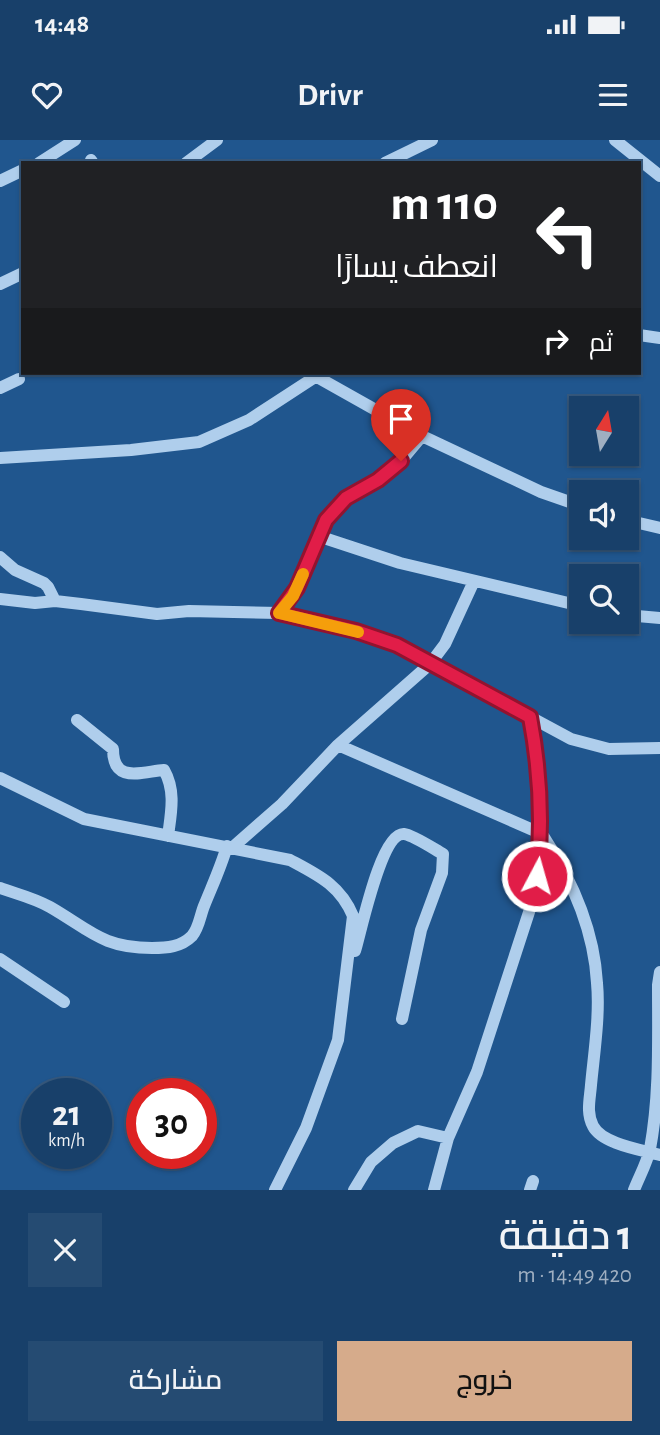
<!DOCTYPE html>
<html lang="ar">
<meta charset="utf-8">
<style>
:root{--surface:#18406a;--page:#254b72;--text:#f1f3f6;--muted:#9fafc1;--line:#36597e;--accent:#d6ab8b}
body{margin:0;font-family:"Alegreya Sans",Cairo,sans-serif;background:var(--page);color:var(--text);direction:rtl;height:100vh;display:flex;flex-direction:column;font-size:26px;white-space:nowrap}
*{box-sizing:border-box;margin:0}
p{font-size:23px;color:var(--muted)}
.icon{flex:none;width:38px;height:38px;fill:none;stroke:currentColor;stroke-width:2;stroke-linecap:round;stroke-linejoin:round}
.map{position:relative;height:1050px;overflow:hidden;direction:ltr}
.side{display:flex;flex-direction:column;background:var(--surface);flex:1}
.side>*{flex:none}
.banner{position:absolute;left:21px;top:21px;width:620px;height:214px;border-radius:0px;box-shadow:0 2px 5px #0004,0 0 0 2px var(--line);direction:rtl;background:#202124;color:#fff;overflow:hidden}
.needle{width:46px;rotate:11deg}
.tools{position:absolute;left:569px;top:256px;display:grid;gap:14px}
.tools a{display:grid;place-items:center;width:70px;height:70px;border-radius:0px;background:var(--surface);box-shadow:0 2px 5px #0004,0 0 0 2px var(--line);font-size:35px}
.speed{position:absolute;left:21px;top:938px;display:flex;gap:14px;font-size:35px;font-weight:700;text-align:center}
.speed>*{display:grid;place-content:center;width:91px;height:91px;border-radius:50%;background:var(--surface);box-shadow:0 2px 5px #0004,0 0 0 2px var(--line);line-height:1}
.speed small{font-size:18px;font-weight:400}
.speed .limit{border:10px solid #d22;background:#fff;color:#111}
.pin{position:absolute;display:grid;place-items:center;width:60px;height:60px;color:#fff;margin:-72px -30px;border-radius:50% 50% 50% 0;rotate:-45deg;box-shadow:0 0 7px #0007}
.pin .icon{rotate:45deg}
.me{position:absolute;width:77px;margin:-38px;rotate:6deg;stroke-linejoin:round;filter:drop-shadow(0 0 5px #0008)}
.turn{display:flex;align-items:center;gap:24px;height:147px;padding:0 28px;font-size:32px}
.turn .icon{width:91px;height:91px;stroke-width:2.5}
.turn b{display:block;font-size:49px;line-height:60px}
.then{display:flex;align-items:center;height:66px;padding:0 28px;background:#0003;gap:14px;font-size:26px}
.round{display:grid;place-items:center;flex:none;width:74px;height:74px;border-radius:0px;background:var(--page)}
.overview{display:flex;align-items:center;justify-content:space-between;height:119px;padding:0 28px}
h1{font-size:42px;font-weight:600;line-height:52px}
.primary-button{display:flex;gap:14px;margin-top:auto;padding:14px 28px}
.primary-button a{flex:1;height:80px;border-radius:0px;background:var(--accent);color:#111;font-size:28px;font-weight:600;line-height:80px;text-align:center}
.primary-button a+a{background:var(--page);color:var(--text)}
.status{display:flex;justify-content:space-between;align-items:center;height:49px;padding:0 35px;background:var(--surface);direction:ltr}
.status svg{height:19px;fill:currentColor}
header{display:flex;justify-content:space-between;align-items:center;height:91px;padding:0 28px;background:var(--surface);font-size:32px;font-weight:600}
.map>svg:first-child{display:block}
.lines{fill:none;stroke-linecap:round;stroke-linejoin:round}
.minor{stroke:#afceec;stroke-width:12}
.route-casing{stroke:#92132f;stroke-width:18}
.route{stroke:#e11d48;stroke-width:12}
.slow{stroke:#f59e0b;stroke-width:12}
</style>
<div class="status"><b>14:48</b><svg viewBox="0 0 49 12"><path d="M0 12V9h3v3zM5 12V6h3v6zM10 12V3h3v9zM15 12V0h3v12zM26 1h20v11H26zM47 4h2v5h-2z"/></svg></div>
<header><svg class="icon" aria-label="menu" viewBox="0 0 24 24"><path d="M4 6h16M4 12h16M4 18h16"/></svg>Drivr<svg class="icon" aria-label="heart" viewBox="0 0 24 24"><path d="M12 20l-8-8c-3-5 5-10 8-4 3-6 11-1 8 4z"/></svg></header>
<div class="map">
<svg width="660" height="1050" viewBox="0 0 660 1050">
<rect width="100%" height="100%" fill="#20568e"/>
<g class="lines">
<path class="minor" d="M615,0L660,36
M91,20L93,23
M39,23L75,0
M186,23L217,0
M385,23L432,0
M0,41L23,30
M0,144L23,133
M639,195L660,198
M310,233L422,296L541,352L581,366
M0,248L19,239
M0,318L131,310L199,302L249,280L315,237
M626,380L660,388
M318,396L400,423L581,466
M0,417L15,430L44,443L48,447L55,461
M0,459L35,463L55,461L81,464L157,474L189,471L279,473L356,491L397,505L571,599L609,609L660,608
M279,473L293,456L326,380L346,358L378,340L401,321L422,296
M626,475L660,478
M77,580L113,609C113,644 141,632 164,630C176,651 171,673 168,696
M338,605L542,694C571,738 594,789 597,843C600,875 594,913 591,945C590,959 586,973 593,986C602,1004 642,1010 660,1015
M0,638L84,679L290,720C318,735 340,745 353,776L338,900L306,988L275,1050
M233,707L282,664L338,605L430,524L445,504L474,441
M0,748C17,754 34,758 50,767C90,790 102,808 152,808C167,808 181,807 192,796C199,788 200,776 204,766C212,746 221,727 227,706
M355,811C361,792 381,692 404,694C413,695 434,709 443,714L442,733L421,790L402,879
M0,819L64,862
M354,1050L371,1022L393,1003L418,991L448,998
M434,1050L448,998L477,932L531,766L537,736L542,694L540,640L530,577
M530,1050L533,1041
M634,1050C639,1037 647,1023 650,1009C660,955 658,900 658,845L660,832"/>
</g>
<g class="lines">
<defs>
<path id="route" d="M401,321L378,340L346,358L326,380L297,448L279,473L356,491L397,505L530,577C540,630 543,682 537,736"/>
</defs>
<use href="#route" class="route-casing"/>
<use href="#route" class="route"/>
<path class="slow" d="M303,434L293,456L279,473L358,492"/>
</g>
</svg>
<div class="tools">
<a><svg class="needle" viewBox="-14 -14 28 28"><path d="M0-13l5 13h-10z" fill="#e53935"/><path d="M0 13l5-13h-10z" fill="#9fafc1"/></svg></a>
<a><svg class="icon" aria-label="sound" viewBox="0 0 24 24"><path d="M4 9h4l5-4v14l-5-4H4zM17 9q2 3 0 6"/></svg></a>
<a><svg class="icon" aria-label="search" viewBox="0 0 24 24"><circle cx="10" cy="10" r="6"/><path d="M15 15l6 6"/></svg></a>
</div>
<div class="speed"><div>21<small>km/h</small></div><div class="limit">30</div></div>
<div class="pin" style="left:401px;top:321px;background:#d93025"><svg class="icon" aria-label="arrive" viewBox="0 0 24 24"><path d="M6 21V4h12l-3 4 3 4H6"/></svg></div>
<svg class="me" style="left:537px;top:736px" viewBox="-20 -20 40 40"><circle r="17" fill="#e11d48" stroke="#fff" stroke-width="3"/><path d="M0-11L8 9 0 5-8 9z" fill="#fff"/></svg>
<div class="banner">
<div class="turn"><svg class="icon" aria-label="left" viewBox="0 0 24 24"><path d="M17 20v-9H6M10 6l-5 5 5 5"/></svg><div><b>110 m</b>انعطف يسارًا</div></div>
<div class="then">ثم<svg class="icon" aria-label="right" viewBox="0 0 24 24"><path d="M7 20v-9h11M14 6l5 5-5 5"/></svg></div>
</div>
</div>
<section class="side">
<div class="overview"><div><h1>1 دقيقة</h1><p>420 m · 14:49</p></div><a class="round"><svg class="icon" aria-label="close" viewBox="0 0 24 24"><path d="M6 6l12 12M18 6L6 18"/></svg></a></div>
<div class="primary-button"><a>خروج</a><a>مشاركة</a></div>
</section>
